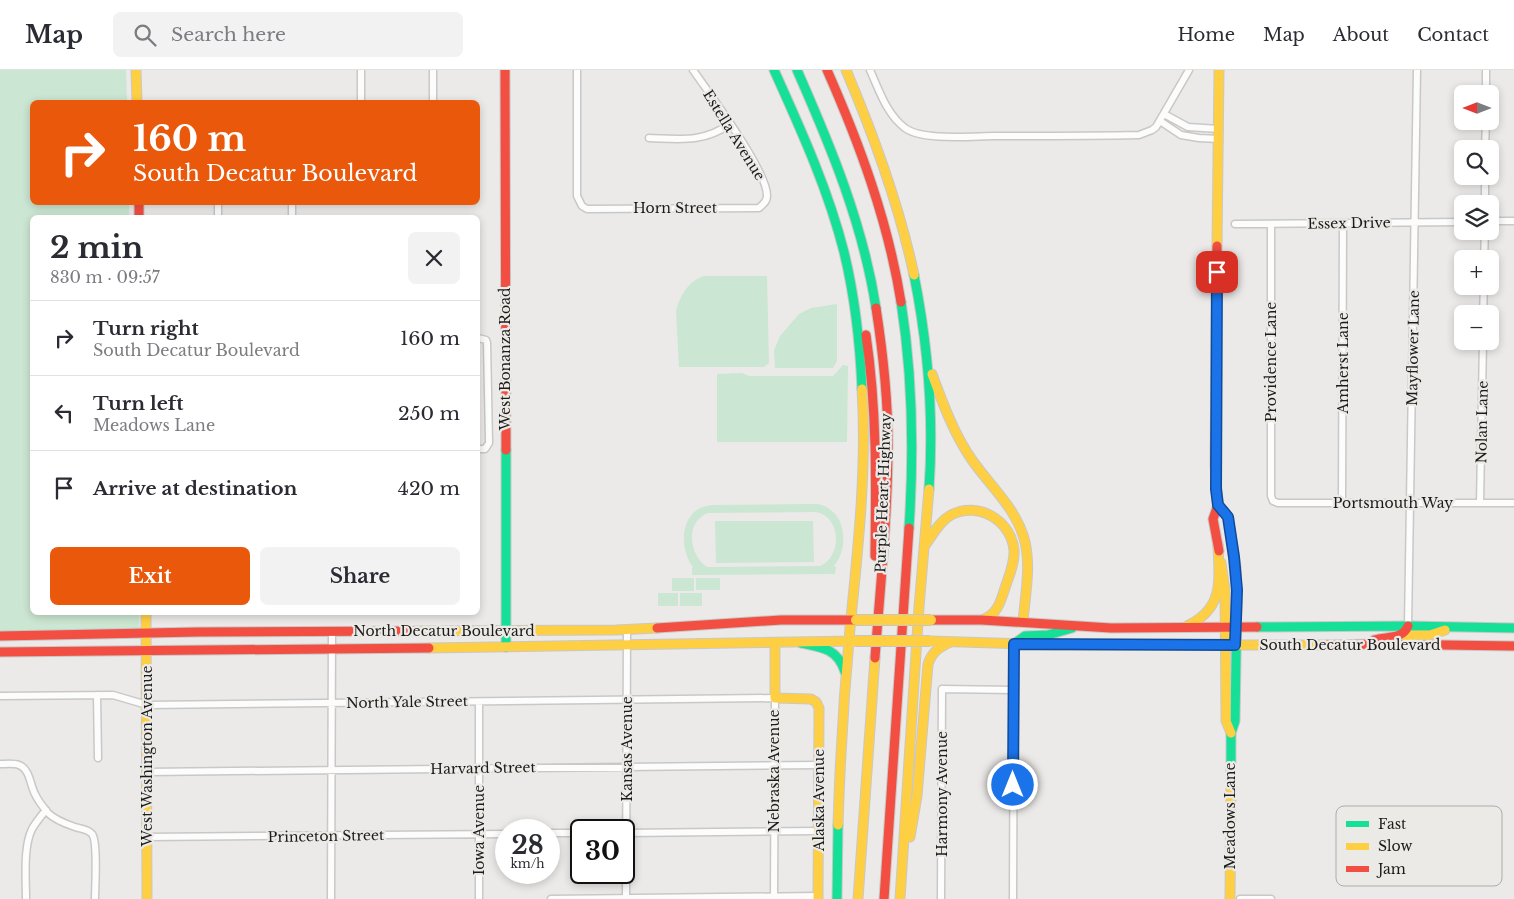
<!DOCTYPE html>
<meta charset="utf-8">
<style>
:root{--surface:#fff;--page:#f2f2f3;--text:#2b2b33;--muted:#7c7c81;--line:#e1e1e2;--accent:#ea580c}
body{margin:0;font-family:"Libre Baskerville",serif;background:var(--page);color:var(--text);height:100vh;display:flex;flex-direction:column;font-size:19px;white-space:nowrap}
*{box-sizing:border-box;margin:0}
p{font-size:16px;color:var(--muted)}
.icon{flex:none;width:28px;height:28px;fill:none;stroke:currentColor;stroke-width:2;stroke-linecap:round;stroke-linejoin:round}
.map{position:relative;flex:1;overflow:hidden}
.side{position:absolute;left:30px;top:145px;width:450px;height:400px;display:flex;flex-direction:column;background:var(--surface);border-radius:8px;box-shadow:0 2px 8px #0003}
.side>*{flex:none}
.banner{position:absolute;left:30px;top:30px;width:450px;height:105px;border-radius:8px;box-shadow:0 2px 8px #0003;background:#ea580c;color:#fff;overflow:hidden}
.needle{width:32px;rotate:270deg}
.fabs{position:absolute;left:1454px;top:15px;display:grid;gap:10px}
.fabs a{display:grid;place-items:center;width:45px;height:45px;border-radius:8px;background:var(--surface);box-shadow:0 2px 8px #0003;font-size:25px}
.speed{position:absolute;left:495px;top:749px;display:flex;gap:10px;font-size:25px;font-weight:700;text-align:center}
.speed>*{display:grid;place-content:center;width:65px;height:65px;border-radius:50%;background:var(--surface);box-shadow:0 2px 8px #0003;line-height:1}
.speed small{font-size:12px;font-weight:400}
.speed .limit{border:2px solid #111;border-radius:8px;background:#fff;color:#111}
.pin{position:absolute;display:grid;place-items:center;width:42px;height:42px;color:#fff;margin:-21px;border-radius:10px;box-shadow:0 2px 8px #0006}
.me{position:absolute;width:55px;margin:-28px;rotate:0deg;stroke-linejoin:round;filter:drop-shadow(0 0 4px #0008)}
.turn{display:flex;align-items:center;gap:18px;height:105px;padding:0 20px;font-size:22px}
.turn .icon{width:65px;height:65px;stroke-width:2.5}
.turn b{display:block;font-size:35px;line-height:42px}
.round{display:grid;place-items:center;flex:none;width:52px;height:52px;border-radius:8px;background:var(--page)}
.headline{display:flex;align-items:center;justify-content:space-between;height:85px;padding:0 20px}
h1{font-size:30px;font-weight:800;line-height:38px}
.primary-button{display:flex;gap:10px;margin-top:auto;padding:10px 20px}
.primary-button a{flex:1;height:58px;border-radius:8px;background:var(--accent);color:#fff;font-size:20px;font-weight:800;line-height:58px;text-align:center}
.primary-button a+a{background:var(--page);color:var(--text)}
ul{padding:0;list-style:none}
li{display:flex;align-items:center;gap:15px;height:75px;padding:0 20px;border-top:1px solid var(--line)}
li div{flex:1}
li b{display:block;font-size:19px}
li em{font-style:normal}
header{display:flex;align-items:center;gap:30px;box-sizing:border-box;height:70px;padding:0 25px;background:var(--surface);border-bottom:1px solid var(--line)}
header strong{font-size:24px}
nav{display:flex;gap:28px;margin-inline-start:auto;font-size:18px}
.search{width:350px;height:45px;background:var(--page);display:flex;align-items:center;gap:12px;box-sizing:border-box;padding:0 18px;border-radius:8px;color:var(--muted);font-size:19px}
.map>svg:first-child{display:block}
.green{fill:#cbe6d2;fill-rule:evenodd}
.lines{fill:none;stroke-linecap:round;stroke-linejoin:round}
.street-casing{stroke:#c9c8c7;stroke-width:9}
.fast-casing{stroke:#c9c8c7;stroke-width:11}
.slow-casing{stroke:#c9c8c7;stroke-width:11}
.jam-casing{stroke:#c9c8c7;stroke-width:11}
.street{stroke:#fcfcfc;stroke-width:6}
.fast{stroke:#16e098;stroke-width:9}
.slow{stroke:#ffcf43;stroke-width:9}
.jam{stroke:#f24e42;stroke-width:9}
.slow-bridge-casing{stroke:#c6c6c5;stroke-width:12;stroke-linecap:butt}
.slow-bridge{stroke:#ffcf43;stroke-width:10}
.route-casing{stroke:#114b97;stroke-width:12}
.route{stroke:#1a73e8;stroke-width:9}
.labels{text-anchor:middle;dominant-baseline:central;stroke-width:4.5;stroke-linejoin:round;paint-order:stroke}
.street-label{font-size:14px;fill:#1c1b1a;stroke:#eceae7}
.key{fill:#eceae7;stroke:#aeacaa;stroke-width:1}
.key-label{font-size:14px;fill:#1c1b1a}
</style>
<header>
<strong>Map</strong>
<div class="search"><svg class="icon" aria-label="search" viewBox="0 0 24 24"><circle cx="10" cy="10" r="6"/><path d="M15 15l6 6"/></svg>Search here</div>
<nav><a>Home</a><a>Map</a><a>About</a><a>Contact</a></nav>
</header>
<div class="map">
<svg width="1514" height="829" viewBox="0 0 1514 829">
<rect width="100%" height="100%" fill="#ebeae8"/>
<path class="green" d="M0,0H126L127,32H32V132L129,133V147L32,148V542L139,543L140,566L0,565Z
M704,206H767L769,293L764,297H679L676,241C680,226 688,211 704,206Z
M837,234V291L833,298H775L774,280L780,266L799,244L811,238Z
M843,295L848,296L847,372H717V304L742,303L749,306H833Z
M818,434C846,440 850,476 834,496L836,497L835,504L692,505V498L693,497C677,476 681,436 713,435ZM815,442C841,445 843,486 820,496L707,497C692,488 685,460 701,447C703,445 705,444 708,443Z
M715,451H813L814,492L716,493Z
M672,508H694V521H672Z
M696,508H720V520H696Z
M658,523H678V536H658Z
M680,523H702V536H680Z"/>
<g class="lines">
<defs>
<path id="street" d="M361,0V32
M433,0V32
M577,0V126L582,136L587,139L759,138C763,134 767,132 767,126C768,102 709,23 693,0
M870,0C879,20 887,45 905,58C922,71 973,66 995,66C1043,66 1091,66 1139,65L1152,60L1156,57L1189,0
M1486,24V0
M1164,44L1188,57L1219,59
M1160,51L1181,65L1199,68L1219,69
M649,68C680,69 703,73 730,54
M1485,79L1486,51
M218,132V148
M292,132V148
M1485,134V106
M1490,151H1514
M1235,154L1462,152
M1271,154V426L1273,431L1278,433H1514
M1484,189L1485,161
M1483,244L1484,216
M478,268L486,270L487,273L489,373L485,379H478
M1342,433L1343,153
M1480,433L1483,271
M1408,556L1417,0
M97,625L98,688
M0,626L113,625L147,635L775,628L774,829
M0,694C6,694 14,693 19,695C30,699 30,715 35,724C38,731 43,737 48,743C55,750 66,754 75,757C81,759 88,759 92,764C98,771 95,818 95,829
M147,702L819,695
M549,763H581
M624,763L819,761
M147,767L506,764
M26,829C26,809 23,777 32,759C36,752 41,746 46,740
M331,829L332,562
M479,829V632
M551,829L818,826
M626,829L627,559
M941,829L942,619L1014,620
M1013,829L1014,574
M1240,829H1271"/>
<path id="fast" d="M774,0C801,60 828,119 844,182C855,227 860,273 862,319
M797,0C831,77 863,154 876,238
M914,205C928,275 934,347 929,419
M901,232C913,308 914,382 909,458
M506,380V577
M1218,435L1228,447L1236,497L1237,530L1235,651L1231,663V701
M1257,557L1408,556L1514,558
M801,573C822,577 838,579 845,602
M1014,574L1025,566L1048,565L1072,558
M837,829L838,755"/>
<path id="slow" d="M136,0L137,32
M846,0C874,66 899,134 914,205
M1217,176L1219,0
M932,304C943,334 954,364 972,390C991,417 1017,439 1025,472C1031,498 1025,526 1023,552
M926,474C933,464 940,451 951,445C978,431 1011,450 1014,480C1015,494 1008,508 1004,521C1000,534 996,545 982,550
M1221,493L1225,520L1226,651L1231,663
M146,542L147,829
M1187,556C1225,538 1219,510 1218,474
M417,561L616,560L657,558
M930,571L1054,575H1328
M775,573V628L811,629L816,632L819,638L818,829
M1406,574L1407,569L1411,565H1430L1445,560
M429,578L855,571
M838,755C840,689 844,624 850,558C858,479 867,398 862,319
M910,767L917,726L928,594C932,582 939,577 951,572
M858,829L875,588
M900,829L919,537L929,419
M1230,829L1231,701"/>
<path id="jam" d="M505,0L506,380
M827,0C860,75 888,151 901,232
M139,132V148
M1217,176L1215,394L1218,435L1213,449L1219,481
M866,265C877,339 876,412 875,486
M931,550H982L1111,558L1257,557
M657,558L781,550H856
M0,566L198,562L417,561
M1374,570C1387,566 1402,570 1408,556
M1328,575L1376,574L1514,576
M0,582L429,578
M875,588C880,518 888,445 888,375C888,329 883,283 876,238
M884,829L909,458"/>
</defs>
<use href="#street" class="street-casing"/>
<use href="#fast" class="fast-casing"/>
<use href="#slow" class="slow-casing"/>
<use href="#jam" class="jam-casing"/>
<use href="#street" class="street"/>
<use href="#fast" class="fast"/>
<use href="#slow" class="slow"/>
<use href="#jam" class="jam"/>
<defs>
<path id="slow-bridge" d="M856,550H931
M855,571H930"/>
</defs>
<use href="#slow-bridge" class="slow-bridge-casing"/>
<use href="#slow-bridge" class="slow-bridge"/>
</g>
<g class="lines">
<defs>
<path id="route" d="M1013,715L1014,574L1235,575L1237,520L1234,487L1228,447L1218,435L1216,419L1217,202"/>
</defs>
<use href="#route" class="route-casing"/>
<use href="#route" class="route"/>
</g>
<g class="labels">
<g class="street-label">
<text transform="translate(734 65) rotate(58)">Estella Avenue</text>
<text x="675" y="138">Horn Street</text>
<text transform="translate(1349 153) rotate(-1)">Essex Drive</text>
<text transform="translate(1413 278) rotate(-89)">Mayflower Lane</text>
<text transform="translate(505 289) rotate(-90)">West Bonanza Road</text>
<text transform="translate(1271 292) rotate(-90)">Providence Lane</text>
<text transform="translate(1343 293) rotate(-90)">Amherst Lane</text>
<text transform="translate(1482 352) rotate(-89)">Nolan Lane</text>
<text transform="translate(883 423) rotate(-88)">Purple Heart Highway</text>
<text x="1393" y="433">Portsmouth Way</text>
<text x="444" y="561">North Decatur Boulevard</text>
<text x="1350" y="575">South Decatur Boulevard</text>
<text transform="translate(407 632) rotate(-1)">North Yale Street</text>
<text transform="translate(627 679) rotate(-90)">Kansas Avenue</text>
<text transform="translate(147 686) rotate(-90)">West Washington Avenue</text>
<text transform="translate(483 698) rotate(-1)">Harvard Street</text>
<text transform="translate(774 701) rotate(-90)">Nebraska Avenue</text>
<text transform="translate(942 724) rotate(-90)">Harmony Avenue</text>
<text transform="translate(819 730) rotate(-90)">Alaska Avenue</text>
<text transform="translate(1230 746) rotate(-90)">Meadows Lane</text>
<text transform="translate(479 760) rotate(-90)">Iowa Avenue</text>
<text transform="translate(326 766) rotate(-1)">Princeton Street</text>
</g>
</g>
<rect x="1336" y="736" width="166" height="80" rx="8" class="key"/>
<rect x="1346" y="751" width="23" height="6" fill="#16e098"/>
<rect x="1346" y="773" width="23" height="7" fill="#ffcf43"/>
<rect x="1346" y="796" width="23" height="6" fill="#f24e42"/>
<g class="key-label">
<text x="1378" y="759">Fast</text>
<text x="1378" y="781">Slow</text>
<text x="1378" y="804">Jam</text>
</g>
</svg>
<div class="fabs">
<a><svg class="needle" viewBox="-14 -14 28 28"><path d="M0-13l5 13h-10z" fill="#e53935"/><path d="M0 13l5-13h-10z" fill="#7c7c81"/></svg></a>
<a><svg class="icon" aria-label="search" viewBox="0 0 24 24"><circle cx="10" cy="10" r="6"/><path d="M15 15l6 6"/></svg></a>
<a><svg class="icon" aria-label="layers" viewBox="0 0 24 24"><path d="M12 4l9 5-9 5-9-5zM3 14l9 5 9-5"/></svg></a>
<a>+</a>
<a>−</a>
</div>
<div class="speed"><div>28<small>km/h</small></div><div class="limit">30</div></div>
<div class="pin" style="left:1217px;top:202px;background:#d93025"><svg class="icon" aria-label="arrive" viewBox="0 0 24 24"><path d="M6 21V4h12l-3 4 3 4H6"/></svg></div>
<svg class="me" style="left:1013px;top:715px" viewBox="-20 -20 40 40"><circle r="17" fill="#1a73e8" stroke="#fff" stroke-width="3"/><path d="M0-11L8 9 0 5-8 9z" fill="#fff"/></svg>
<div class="banner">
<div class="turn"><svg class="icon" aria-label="right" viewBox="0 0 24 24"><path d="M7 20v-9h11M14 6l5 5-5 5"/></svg><div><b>160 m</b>South Decatur Boulevard</div></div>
</div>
<section class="side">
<div class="headline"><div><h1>2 min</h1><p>830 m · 09:57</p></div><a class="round"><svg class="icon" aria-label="close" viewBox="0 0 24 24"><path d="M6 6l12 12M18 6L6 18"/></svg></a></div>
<ul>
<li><svg class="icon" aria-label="right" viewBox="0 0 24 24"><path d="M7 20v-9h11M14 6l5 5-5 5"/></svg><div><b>Turn right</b><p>South Decatur Boulevard</p></div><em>160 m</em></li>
<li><svg class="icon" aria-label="left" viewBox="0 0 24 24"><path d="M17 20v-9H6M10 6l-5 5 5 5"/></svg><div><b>Turn left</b><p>Meadows Lane</p></div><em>250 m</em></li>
<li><svg class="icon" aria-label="arrive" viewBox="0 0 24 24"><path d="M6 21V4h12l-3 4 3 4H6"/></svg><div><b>Arrive at destination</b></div><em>420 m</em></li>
</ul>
<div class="primary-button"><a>Exit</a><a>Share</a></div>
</section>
</div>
